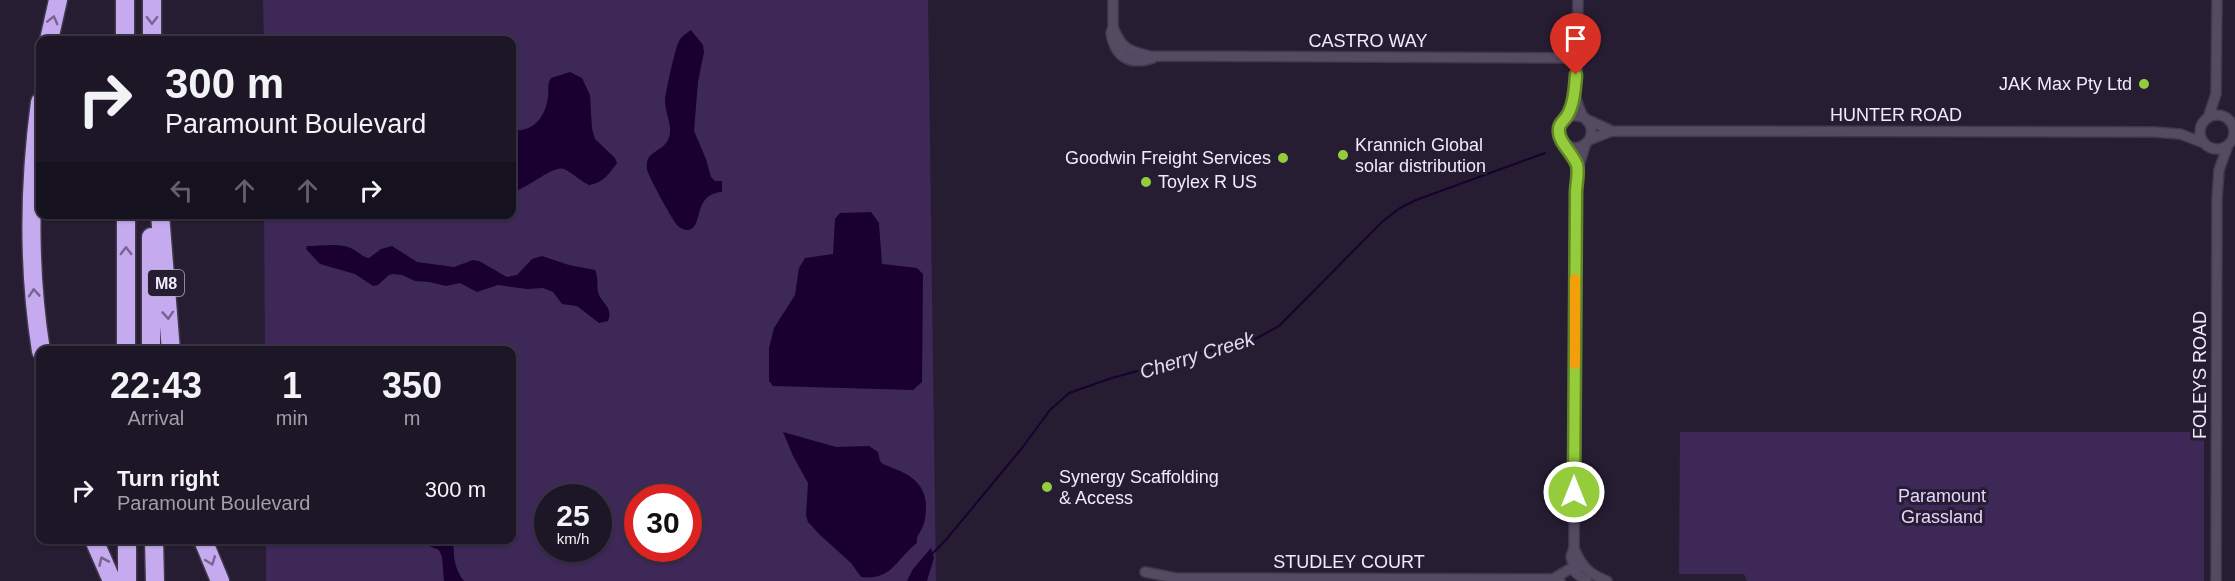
<!DOCTYPE html>
<style>
:root{--surface:#1c1626;--page:#251f2e;--text:#f1f3f6;--muted:#a09fa7;--line:#3a3543}
body{margin:0;font-family:Helvetica,sans-serif;background:var(--page);color:var(--text);height:100vh;display:flex;flex-direction:column;font-size:22px;white-space:nowrap}
*{box-sizing:border-box;margin:0}
p{font-size:20px;color:var(--muted)}
.icon{flex:none;width:33px;height:33px;fill:none;stroke:currentColor;stroke-width:2;stroke-linecap:round;stroke-linejoin:round}
.map{position:relative;flex:1;overflow:hidden}
.side{position:absolute;left:36px;top:346px;width:480px;height:198px;display:flex;flex-direction:column;background:var(--surface);border-radius:12px;box-shadow:0 2px 4px #0004,0 0 0 2px var(--line)}
.side>*{flex:none}
.top-card{position:absolute;left:36px;top:36px;width:480px;height:183px;border-radius:12px;box-shadow:0 2px 4px #0004,0 0 0 2px var(--line);background:#1c1626;color:var(--text);overflow:hidden}
.speed{position:absolute;left:534px;top:484px;display:flex;gap:12px;font-size:30px;font-weight:700;text-align:center}
.speed>*{display:grid;place-content:center;width:78px;height:78px;border-radius:50%;background:var(--surface);box-shadow:0 2px 4px #0004,0 0 0 2px var(--line);line-height:1}
.speed small{font-size:15px;font-weight:400}
.speed .limit{border:9px solid #d22;background:#fff;color:#111}
.pin{position:absolute;display:grid;place-items:center;width:51px;height:51px;color:#fff;margin:-62px -26px;border-radius:50% 50% 50% 0;rotate:-45deg;box-shadow:0 0 6px #0007}
.pin .icon{rotate:45deg}
.me{position:absolute;width:66px;margin:-33px;rotate:0deg;stroke-linejoin:round;filter:drop-shadow(0 0 4px #0008)}
.turn{display:flex;align-items:center;gap:21px;height:126px;padding:0 30px;font-size:27px}
.turn .icon{width:78px;height:78px;stroke-width:2.5}
.turn b{display:block;font-size:42px;line-height:51px}
.lanes{display:flex;align-items:center;height:57px;padding:0 30px;background:#0003;justify-content:center;gap:30px;direction:ltr}
.lanes .off{opacity:.35}
.eta{display:flex;justify-content:space-evenly;align-items:center;height:102px;text-align:center}
.eta b{font-size:36px;font-weight:700;line-height:42px}
ul{padding:0;list-style:none}
li{display:flex;align-items:center;gap:18px;height:84px;padding:0 30px}
li div{flex:1}
li b{display:block;font-size:22px}
li em{font-style:normal}
.map>svg:first-child{display:block}
.green{fill:#3d2858;fill-rule:evenodd}
.water{fill:#190030}
.lines{fill:none;stroke-linecap:round;stroke-linejoin:round}
.stream{stroke:#190030;stroke-width:2}
.minor-casing{stroke:#40394a;stroke-width:12}
.motorway-casing{stroke:#40394a;stroke-width:21}
.minor{stroke:#544b63;stroke-width:9}
.motorway{stroke:#c6aaef;stroke-width:18}
.oneway{stroke:#766490}
.route-casing{stroke:#608527;stroke-width:15}
.route{stroke:#94cc3c;stroke-width:10}
.slow{stroke:#f59e0b;stroke-width:10}
.poi-dot{fill:#94cc3c;stroke:#261d32;stroke-width:2}
.labels{text-anchor:middle;dominant-baseline:central;stroke-width:6;stroke-linejoin:round;paint-order:stroke}
.shield{fill:#261d32;stroke:#b3adbe;stroke-width:1.5}
.shield-label{font-size:16px;font-weight:bold;fill:#f0ebfa}
.street-label{font-size:18px;fill:#f0ebfa;stroke:#261d32}
.poi-label{font-size:18px;fill:#f0ebfa;stroke:#261d32;text-anchor:start}
.park-label{font-size:18px;fill:#e4d4fe;stroke:#261d32}
.water-label{font-size:20px;font-style:italic;fill:#e4dcf1;stroke:#261d32}
</style>
<div class="map">
<svg width="2235" height="581" viewBox="0 0 2235 581">
<rect width="100%" height="100%" fill="#261d32"/>
<path class="green" d="M263,0H928L936,581H266V540H512V351H265L264,215L512,214V40H264ZM548,498H598V549H548ZM638,498H688V549H638Z
M1680,432H2204V581H1747L1744,574H1679Z"/>
<path class="water" d="M691,30L703,45L704,52L698,82L694,131L706,159L711,177L715,181H722V192C690,194 706,232 685,230C682,229 679,227 677,225C673,221 647,174 647,169C644,148 667,154 670,133C671,122 665,112 665,101C665,94 675,50 678,43C681,37 685,34 691,30Z
M570,72L582,78L590,95L592,129L595,139L615,158L617,163C609,174 603,183 589,185C580,181 573,173 564,169C552,165 528,189 512,192V130C534,133 546,116 548,96C549,89 547,85 551,78Z
M871,212L879,223L882,264L917,268L923,274L922,382L913,390L773,386L769,381V348L774,328L795,295L799,268L805,258L833,254L835,219L840,213Z
M307,246C319,246 336,243 348,247C356,249 361,257 369,258L381,249L392,246L417,262L454,267L473,260L479,261L507,277L517,275L532,259L542,256L569,265L595,270C599,278 596,287 599,295C604,305 613,308 608,321L599,323L577,306L562,304L553,292L543,288L527,289L498,285L477,292L460,283L446,286L429,282L415,281L402,275L393,274L389,275L378,285L373,286L355,274L320,264L306,249Z
M783,432L836,447L869,446L878,452L880,461L883,464C903,472 923,478 926,503C926,510 926,519 923,526C920,534 916,535 917,543C896,559 892,581 861,577L851,563L819,534L808,522L806,515L808,483L793,456Z
M415,540H454C453,555 454,569 464,581H444L442,557L439,550Z
M931,548L934,558L927,581H907L913,569Z"/>
<g class="lines">
<path class="stream" d="M931,555L945,541L1022,448L1050,410L1069,393L1112,378L1257,338L1279,326L1382,222L1400,208L1416,200L1545,153"/>
<defs>
<path id="minor" d="M1113,0V27L1111,33C1115,57 1129,66 1153,58
M1113,27C1121,48 1128,51 1150,56L1577,58
M1575,94C1577,101 1579,110 1583,116C1586,120 1590,122 1591,128C1592,132 1591,138 1588,141C1572,162 1542,128 1571,115L1584,117
M2200 132a17 17 0 1 1 34 0a17 17 0 1 1-34 0Z
M1566,117L1575,94L1577,70L1578,0
M2208,118L2216,94L2217,0
M1586,119L1612,131
M1589,140L1612,131L2154,132L2180,134L2204,143
M1586,143L1578,168L1576,182L1574,548L1571,557L1576,573L1587,581
M1567,145L1578,168
M1574,548C1581,566 1589,574 1607,581
M1145,572L1175,578L1553,579L1560,581
M1553,579L1568,570L1578,569
M2216,581L2217,199L2219,170L2228,145"/>
<path id="motorway" d="M125,0V40
M152,0V40
M49,40L58,0
M40,102C29,184 28,269 41,351
M126,214V351
M160,214L171,351
M151,351V237
M94,540L112,581
M127,540V581
M154,540L155,581
M203,540L220,581"/>
</defs>
<use href="#minor" class="minor-casing"/>
<use href="#motorway" class="motorway-casing"/>
<use href="#minor" class="minor"/>
<use href="#motorway" class="motorway"/>
</g>
<defs><path id="oneway-chevron" d="M-2-3.5L2.5 0L-2 3.5" fill="none" stroke-width="1.6" stroke-linecap="round" stroke-linejoin="round" transform="scale(1.5)"/></defs>
<g class="oneway">
<use href="#oneway-chevron" transform="translate(53 20) rotate(-76)"/>
<use href="#oneway-chevron" transform="translate(152 20) rotate(90)"/>
<use href="#oneway-chevron" transform="translate(126 251) rotate(-90)"/>
<use href="#oneway-chevron" transform="translate(34 293) rotate(-94)"/>
<use href="#oneway-chevron" transform="translate(168 315) rotate(86)"/>
<use href="#oneway-chevron" transform="translate(103 561) rotate(-114)"/>
<use href="#oneway-chevron" transform="translate(211 561) rotate(69)"/>
</g>
<g class="lines">
<defs>
<path id="route" d="M1574,492L1576,193C1576,185 1579,173 1577,165C1573,154 1559,142 1559,132C1558,124 1563,122 1567,116C1574,105 1575,88 1576,75"/>
</defs>
<use href="#route" class="route-casing"/>
<use href="#route" class="route"/>
<path class="slow" d="M1575,364V279"/>
</g>
<g class="poi-dot">
<circle cx="2144" cy="84" r="6"/>
<circle cx="1343" cy="155" r="6"/>
<circle cx="1283" cy="158" r="6"/>
<circle cx="1146" cy="182" r="6"/>
<circle cx="1047" cy="487" r="6"/>
</g>
<g class="labels">
<rect class="shield" x="148" y="270" width="36" height="26" rx="4.5"/>
<g class="shield-label">
<text x="166" y="283">M8</text>
</g>
<g class="street-label">
<text x="1368" y="41">CASTRO WAY</text>
<text x="1896" y="115">HUNTER ROAD</text>
<text transform="translate(2200 375) rotate(-90)">FOLEYS ROAD</text>
<text x="1349" y="562">STUDLEY COURT</text>
</g>
<g class="poi-label">
<text x="2132" y="84" text-anchor="end">JAK Max Pty Ltd</text>
<text x="1355" y="145">Krannich Global<tspan x="1355" dy="21">solar distribution</tspan></text>
<text x="1271" y="158" text-anchor="end">Goodwin Freight Services</text>
<text x="1158" y="182">Toylex R US</text>
<text x="1059" y="477">Synergy Scaffolding<tspan x="1059" dy="21">&amp; Access</tspan></text>
</g>
<g class="park-label">
<text x="1942" y="496">Paramount<tspan x="1942" dy="21">Grassland</tspan></text>
</g>
<g class="water-label">
<text transform="translate(1197 355) rotate(-17)">Cherry Creek</text>
</g>
</g>
</svg>
<div class="speed"><div>25<small>km/h</small></div><div class="limit">30</div></div>
<div class="pin" style="left:1576px;top:75px;background:#d93025"><svg class="icon" aria-label="arrive" viewBox="0 0 24 24"><path d="M6 21V4h12l-3 4 3 4H6"/></svg></div>
<svg class="me" style="left:1574px;top:492px" viewBox="-20 -20 40 40"><circle r="17" fill="#94cc3c" stroke="#fff" stroke-width="3"/><path d="M0-11L8 9 0 5-8 9z" fill="#fff"/></svg>
<div class="top-card">
<div class="turn"><svg class="icon" aria-label="right" viewBox="0 0 24 24"><path d="M7 20v-9h11M14 6l5 5-5 5"/></svg><div><b>300 m</b>Paramount Boulevard</div></div>
<div class="lanes"><svg class="icon off" aria-label="left" viewBox="0 0 24 24"><path d="M17 20v-9H6M10 6l-5 5 5 5"/></svg><svg class="icon off" aria-label="ahead" viewBox="0 0 24 24"><path d="M12 20V5M6 11l6-6 6 6"/></svg><svg class="icon off" aria-label="ahead" viewBox="0 0 24 24"><path d="M12 20V5M6 11l6-6 6 6"/></svg><svg class="icon" aria-label="right" viewBox="0 0 24 24"><path d="M7 20v-9h11M14 6l5 5-5 5"/></svg></div>
</div>
<section class="side">
<div class="eta">
<div><b>22:43</b><p>Arrival</p></div>
<div><b>1</b><p>min</p></div>
<div><b>350</b><p>m</p></div>
</div>
<ul>
<li><svg class="icon" aria-label="right" viewBox="0 0 24 24"><path d="M7 20v-9h11M14 6l5 5-5 5"/></svg><div><b>Turn right</b><p>Paramount Boulevard</p></div><em>300 m</em></li>
</ul>
</section>
</div>
